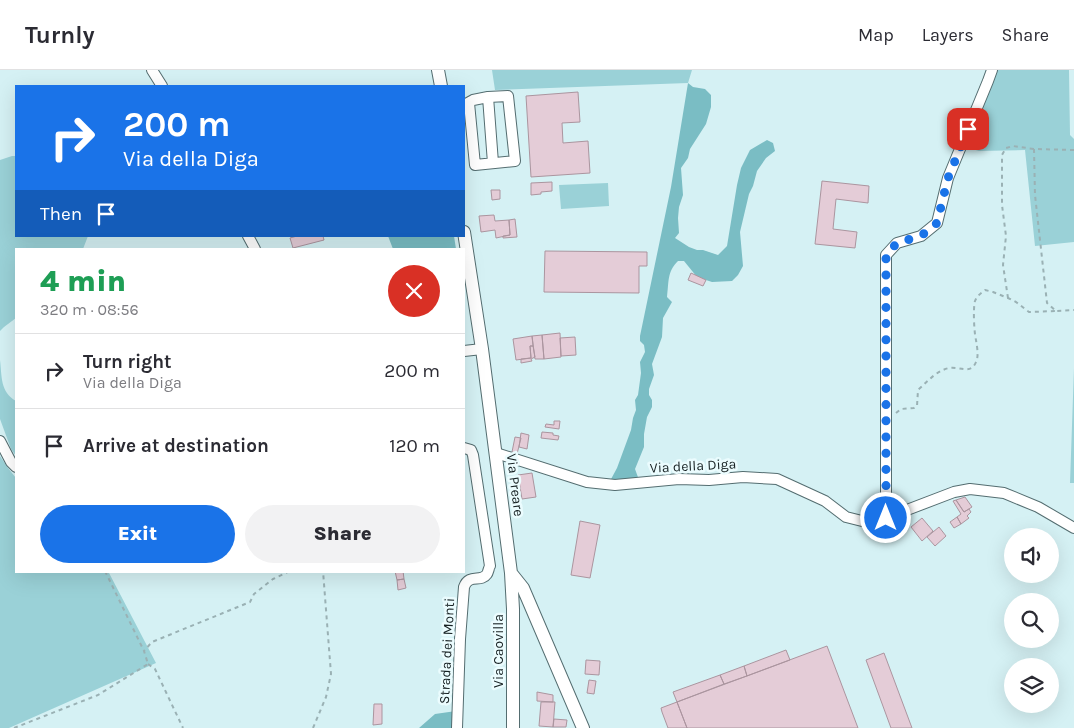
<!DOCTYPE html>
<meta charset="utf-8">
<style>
:root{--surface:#fff;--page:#f2f2f3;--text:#2b2b33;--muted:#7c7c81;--line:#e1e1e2;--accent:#1a73e8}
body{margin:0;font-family:Karla,sans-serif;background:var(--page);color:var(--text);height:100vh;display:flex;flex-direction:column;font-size:19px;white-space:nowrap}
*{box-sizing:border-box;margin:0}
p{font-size:16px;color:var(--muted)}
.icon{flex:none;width:28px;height:28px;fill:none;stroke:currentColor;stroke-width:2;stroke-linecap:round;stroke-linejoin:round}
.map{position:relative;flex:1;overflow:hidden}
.drawer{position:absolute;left:15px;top:178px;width:450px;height:325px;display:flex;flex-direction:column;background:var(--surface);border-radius:0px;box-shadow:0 5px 20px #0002}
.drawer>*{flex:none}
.top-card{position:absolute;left:15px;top:15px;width:450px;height:152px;border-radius:0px;box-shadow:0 5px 20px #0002;background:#1a73e8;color:#fff;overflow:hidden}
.tools{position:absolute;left:1004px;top:458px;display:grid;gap:10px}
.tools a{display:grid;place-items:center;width:55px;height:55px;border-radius:50%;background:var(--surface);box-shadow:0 5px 20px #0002;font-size:25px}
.pin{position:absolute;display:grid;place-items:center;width:42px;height:42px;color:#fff;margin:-21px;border-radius:10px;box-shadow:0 2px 8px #0006}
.me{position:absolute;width:55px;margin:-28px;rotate:0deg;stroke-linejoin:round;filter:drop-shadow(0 0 4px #0008)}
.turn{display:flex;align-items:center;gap:18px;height:105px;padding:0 25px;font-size:22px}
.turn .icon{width:65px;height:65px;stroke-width:2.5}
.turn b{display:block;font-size:35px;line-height:42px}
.then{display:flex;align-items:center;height:48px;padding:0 25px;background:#0003;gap:10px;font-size:19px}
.round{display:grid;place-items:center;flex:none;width:52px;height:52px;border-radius:26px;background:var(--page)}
.summary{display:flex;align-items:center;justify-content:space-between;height:85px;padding:0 25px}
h1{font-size:30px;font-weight:800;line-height:38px;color:#1e9e55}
.primary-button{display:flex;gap:10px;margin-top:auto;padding:10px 25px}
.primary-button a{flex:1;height:58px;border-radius:30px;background:var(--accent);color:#fff;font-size:20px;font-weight:800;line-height:58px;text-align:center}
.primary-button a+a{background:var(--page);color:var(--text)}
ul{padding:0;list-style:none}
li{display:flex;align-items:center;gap:15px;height:75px;padding:0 25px;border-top:1px solid var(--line)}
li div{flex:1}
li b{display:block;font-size:19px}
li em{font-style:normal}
header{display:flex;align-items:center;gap:30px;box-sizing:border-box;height:70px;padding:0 25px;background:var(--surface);border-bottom:1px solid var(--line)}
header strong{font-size:24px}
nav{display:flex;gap:28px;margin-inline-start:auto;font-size:18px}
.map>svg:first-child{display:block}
.green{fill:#9ad1d7}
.forest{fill:#7abdc4}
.building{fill:#e4ccd7;stroke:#ab959f}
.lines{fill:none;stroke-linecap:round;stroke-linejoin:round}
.minor-casing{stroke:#546d70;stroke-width:12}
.major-casing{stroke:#546d70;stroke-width:14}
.path{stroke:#9ab1b4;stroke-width:2;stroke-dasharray:4 4;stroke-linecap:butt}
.minor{stroke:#fff;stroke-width:10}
.major{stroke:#fff;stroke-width:12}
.route{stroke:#1a73e8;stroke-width:9;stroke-dasharray:0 16.2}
.labels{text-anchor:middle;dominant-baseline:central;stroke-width:5;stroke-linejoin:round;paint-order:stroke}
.street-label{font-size:14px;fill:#162022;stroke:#ebfcfe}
</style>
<header>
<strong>Turnly</strong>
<nav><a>Map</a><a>Layers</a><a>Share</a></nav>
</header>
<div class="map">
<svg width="1074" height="658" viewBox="0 0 1074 658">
<rect width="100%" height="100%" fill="#d5f1f4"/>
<path class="green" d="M492,0H692L688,13L495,20Z
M986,0H1069L1070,65L1074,69V172L1035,176L1025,80L979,81L958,75Z
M12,86H16V166H88L83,179H16V248L4,257L0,261V90Z
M608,113L609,136L561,139L559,115Z
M0,290C2,306 0,322 16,331V386L11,379L0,349Z
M1074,298V413H1070Z
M0,386L8,398L16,408V501H108L156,593L9,658H0Z"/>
<path class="forest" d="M688,13L693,17L705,19L711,25V37L706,54L690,79L688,88L681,98L683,125L679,137L678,148L679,163L675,168L689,177L697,180H703L718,185L727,176L737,115L741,98L750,80L767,70L773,73L775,81L766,88L757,101L753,116L749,124L740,162L743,196L738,205L732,211L712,212L697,207L684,191H678C667,202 669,211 667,227L672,232L663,248L662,267L652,294L654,305L649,319V325L652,330V337L647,347L644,364V377L635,399L639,410L610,411L617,398L631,360L633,348L636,340L635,330L638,325L641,303L640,292L645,282L644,275L640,271V266L671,117Z
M388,166H454L456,179H393Z
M463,640L459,658H419L435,644Z"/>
<path class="building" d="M578,22L580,52L562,53L563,73L588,71L590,103L531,107L526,26Z
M822,111L869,116L868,133L836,129L833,159L857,162L855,178L815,174Z
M552,112V121L541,122V124L531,125V113Z
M491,120H500V129L492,130Z
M494,145L495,151L509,150L510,165L496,168L495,160L481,162L479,146Z
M515,149L517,167L503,168V166L510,165L509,150Z
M297,166H323L324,170L293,178L290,168Z
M545,181L647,182V196H639V223L544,222Z
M691,203L706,210L703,216L688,210Z
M560,263L561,287L544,289L542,265Z
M542,265L544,289H535L532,266Z
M532,266L533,276H530L531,288L516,290L513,269Z
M575,267L576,285L561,286L560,268Z
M530,276H533L535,287L531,289L532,291L521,293V289L531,288Z
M554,351H560L559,359L545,357L546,354L554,355Z
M542,362L553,363V365L559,366L558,370L541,368Z
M521,363L529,365L527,379L519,377Z
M515,367L521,368L517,384L512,382Z
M532,403L536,427L522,429L518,405Z
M965,427L972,437L964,442L956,430Z
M956,430L964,442L969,439L971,442L967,446L969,448L961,454L957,447L961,444L953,431Z
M957,447L961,454L954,458L950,452Z
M922,448L933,461L922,471L911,457Z
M580,451L600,455L590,508L571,505Z
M939,457L946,466L935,476L927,467Z
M395,501H403L404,509L397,510Z
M404,509L406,518L398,520L397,510Z
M827,576L858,658H687L677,632Z
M786,580L790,590L747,606L744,596Z
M884,583L912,658H891L866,590Z
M586,590L600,591L599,605L585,604Z
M744,596L747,606L724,614L720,605Z
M720,605L724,614L677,632L673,622Z
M589,610L596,611L594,624L587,623Z
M537,622L553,625V632L537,631Z
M541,632H555L553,657L539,656Z
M677,632L687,658H668L662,642L661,638Z
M374,634H382V654L373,655Z
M554,649L567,650L566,657H553Z"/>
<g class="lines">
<defs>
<path id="minor" d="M152,0L162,16
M488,27L493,93
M464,35L473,30L488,27L508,26L515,91L475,95L469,33
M248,166L255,179
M464,281L482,279
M0,371L11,392L16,397
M496,383L587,412L615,415L679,409L709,410L743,407L777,409L825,431L846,447L866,452L886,448L954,422L970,419L1004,423L1038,437L1074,458
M886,448V185L897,173L921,166L937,153L948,108L988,11L992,0
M457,658L460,569L464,517C469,503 481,513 487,504C488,503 489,497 490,496L473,385L471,380L464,378"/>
<path id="major" d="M438,0L441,16
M464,162L482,279L511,503L513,539V658
M511,503L523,518L583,658"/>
</defs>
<use href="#minor" class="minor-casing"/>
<use href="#major" class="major-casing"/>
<path class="path" d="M1074,80L1034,79L1035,125L1047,233L1056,241L1074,240
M1008,228L1003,195L1006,166L1002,135V85L1006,78L1013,76L1034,79
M896,343L901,339L914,338L917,336L918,320C928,311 936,301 949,298C959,296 971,305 976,292C979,286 977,277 976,270C974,262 973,238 975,231C977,226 981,223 985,220L993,222L1008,228L1016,232L1029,242L1056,241
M105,501L144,581
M148,594L155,599L183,658
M14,658L98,625L148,594L144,581L152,572L250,532L254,524L273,509L290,501
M313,658L326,627L331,604L323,501"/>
<use href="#minor" class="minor"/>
<use href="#major" class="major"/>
</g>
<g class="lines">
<path class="route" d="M886,448V185L897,173L921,166L937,153L948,108L968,59"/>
</g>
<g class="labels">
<g class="street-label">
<text transform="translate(693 396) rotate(-3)">Via della Diga</text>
<text transform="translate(515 415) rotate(83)">Via Preare</text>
<text transform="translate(447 581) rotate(-87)">Strada dei Monti</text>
<text transform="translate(498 581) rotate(-90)">Via Caovilla</text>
</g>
</g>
</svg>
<div class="tools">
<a><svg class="icon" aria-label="sound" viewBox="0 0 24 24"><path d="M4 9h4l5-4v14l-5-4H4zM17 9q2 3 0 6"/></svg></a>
<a><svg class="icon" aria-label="search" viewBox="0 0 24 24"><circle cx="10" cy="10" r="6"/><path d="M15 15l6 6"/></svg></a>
<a><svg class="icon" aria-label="layers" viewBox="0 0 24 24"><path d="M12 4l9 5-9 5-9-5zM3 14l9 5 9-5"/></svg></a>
</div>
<div class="pin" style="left:968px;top:59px;background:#d93025"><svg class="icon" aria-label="arrive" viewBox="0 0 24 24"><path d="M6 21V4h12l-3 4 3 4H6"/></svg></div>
<svg class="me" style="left:886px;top:448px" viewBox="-20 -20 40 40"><circle r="17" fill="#1a73e8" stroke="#fff" stroke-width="3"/><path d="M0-11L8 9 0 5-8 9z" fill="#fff"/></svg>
<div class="top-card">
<div class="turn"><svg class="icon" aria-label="right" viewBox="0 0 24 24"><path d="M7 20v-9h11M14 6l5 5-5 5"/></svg><div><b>200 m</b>Via della Diga</div></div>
<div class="then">Then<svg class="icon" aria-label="arrive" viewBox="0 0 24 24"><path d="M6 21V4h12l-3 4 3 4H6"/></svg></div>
</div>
<section class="drawer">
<div class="summary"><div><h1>4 min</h1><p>320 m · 08:56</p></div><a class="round" style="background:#d93025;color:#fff"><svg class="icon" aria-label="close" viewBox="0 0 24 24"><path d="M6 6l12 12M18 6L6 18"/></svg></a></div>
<ul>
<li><svg class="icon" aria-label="right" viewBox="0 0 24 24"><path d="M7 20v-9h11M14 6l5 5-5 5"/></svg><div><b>Turn right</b><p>Via della Diga</p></div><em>200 m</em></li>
<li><svg class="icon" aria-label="arrive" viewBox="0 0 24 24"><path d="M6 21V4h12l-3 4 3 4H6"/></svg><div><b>Arrive at destination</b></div><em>120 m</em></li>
</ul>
<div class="primary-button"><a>Exit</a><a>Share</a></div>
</section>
</div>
